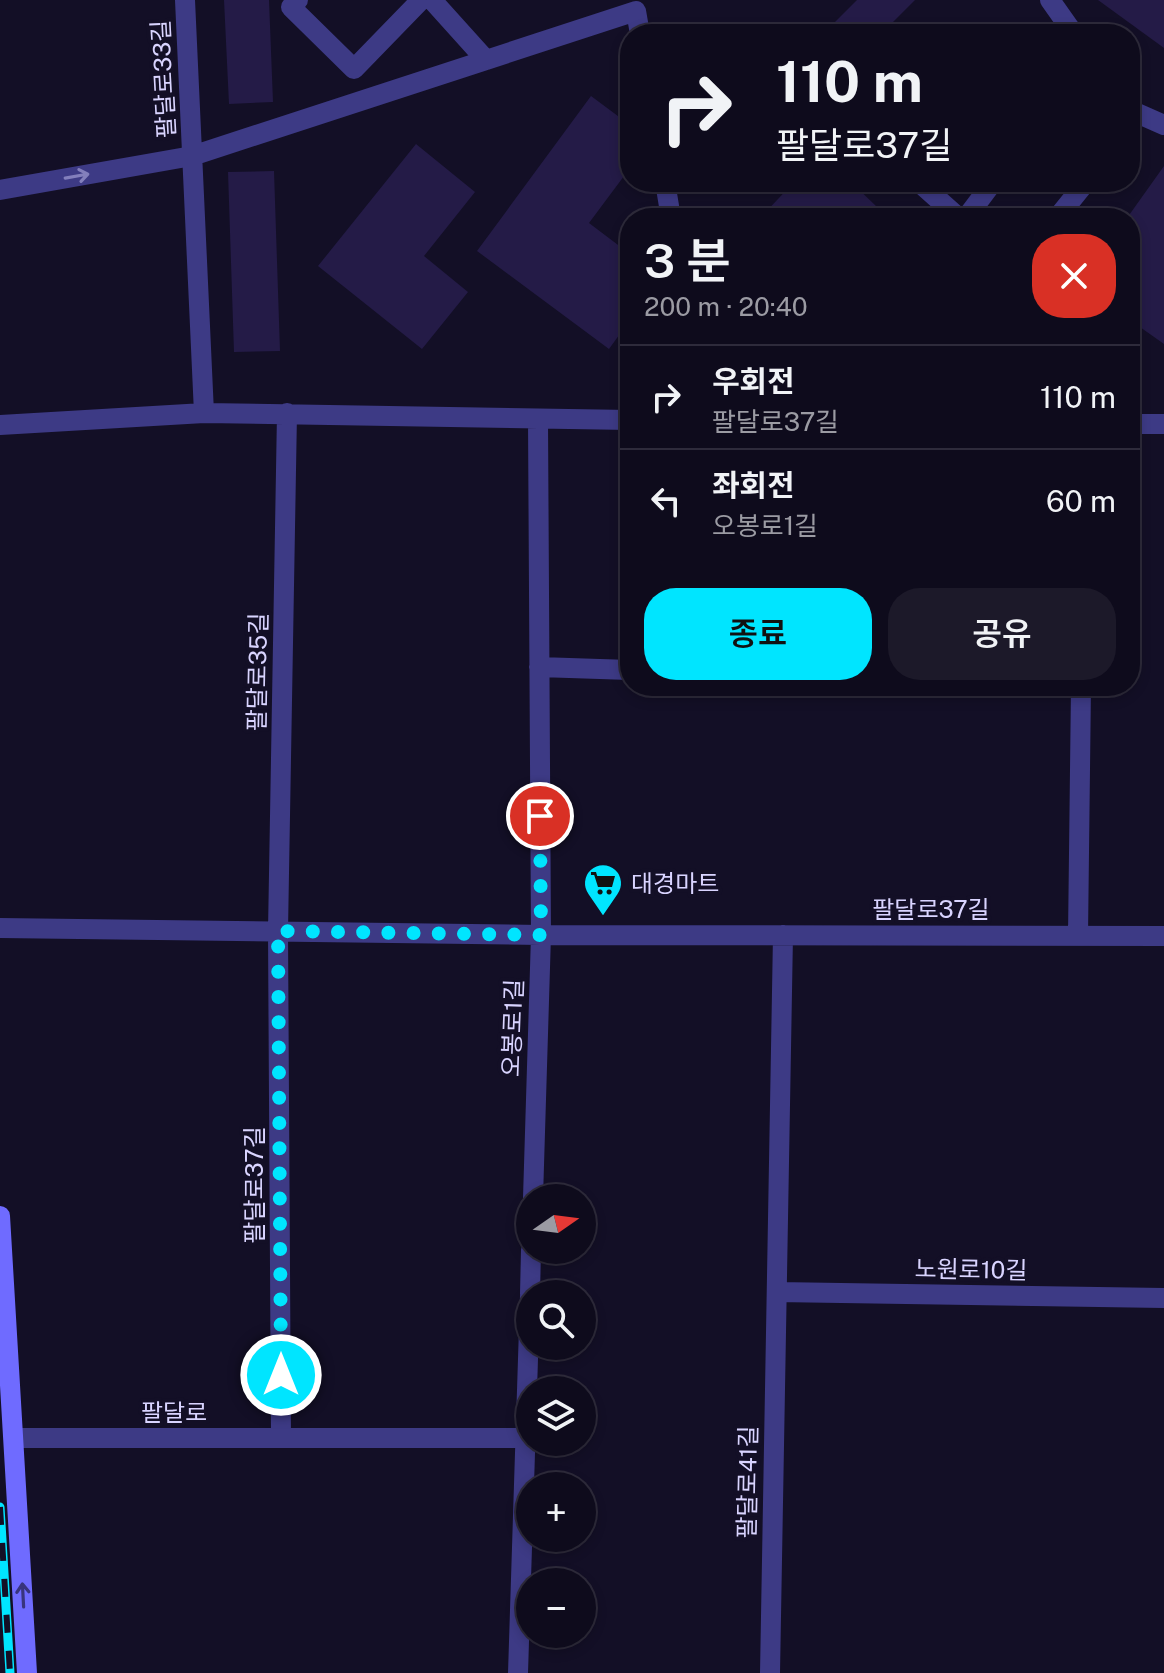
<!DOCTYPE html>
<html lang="ko">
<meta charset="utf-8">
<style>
:root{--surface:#0e0b1c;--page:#1c1929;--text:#f1f3f6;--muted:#9b9ba3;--line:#2e2b3b;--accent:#00e5ff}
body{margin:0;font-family:"Public Sans","Noto Sans KR",sans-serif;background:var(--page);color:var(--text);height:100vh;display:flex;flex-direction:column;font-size:30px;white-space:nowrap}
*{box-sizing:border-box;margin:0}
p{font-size:26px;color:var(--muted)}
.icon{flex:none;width:44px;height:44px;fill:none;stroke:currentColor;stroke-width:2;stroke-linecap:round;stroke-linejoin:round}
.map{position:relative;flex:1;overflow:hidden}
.drawer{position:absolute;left:620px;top:208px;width:520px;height:488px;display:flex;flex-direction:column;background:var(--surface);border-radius:32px;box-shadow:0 4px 12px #0003,0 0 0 2px var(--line)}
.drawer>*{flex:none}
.guide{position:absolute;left:620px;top:24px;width:520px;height:168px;border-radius:32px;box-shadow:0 4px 12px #0003,0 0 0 2px var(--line);background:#0e0b1c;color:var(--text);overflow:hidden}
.needle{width:52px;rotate:76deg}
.controls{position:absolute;left:516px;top:1184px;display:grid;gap:16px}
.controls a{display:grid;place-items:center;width:80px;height:80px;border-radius:50%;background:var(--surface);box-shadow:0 4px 12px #0003,0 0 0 2px var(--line);font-size:40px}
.pin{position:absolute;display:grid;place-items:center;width:68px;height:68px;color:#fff;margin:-34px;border:4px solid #fff;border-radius:50%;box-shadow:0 2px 8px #0007}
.me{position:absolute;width:88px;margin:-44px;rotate:0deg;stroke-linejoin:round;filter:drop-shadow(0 0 6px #0008)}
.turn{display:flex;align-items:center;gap:28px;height:168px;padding:0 24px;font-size:36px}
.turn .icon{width:104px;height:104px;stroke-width:2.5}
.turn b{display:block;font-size:56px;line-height:68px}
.round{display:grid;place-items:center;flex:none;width:84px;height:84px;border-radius:32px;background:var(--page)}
.overview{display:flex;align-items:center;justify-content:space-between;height:136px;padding:0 24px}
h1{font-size:48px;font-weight:600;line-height:60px}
.button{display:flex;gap:16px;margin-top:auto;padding:16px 24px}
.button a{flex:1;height:92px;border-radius:32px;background:var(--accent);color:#111;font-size:32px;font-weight:600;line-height:92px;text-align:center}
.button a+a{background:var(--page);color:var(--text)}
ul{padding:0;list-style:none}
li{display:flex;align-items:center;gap:24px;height:104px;padding:0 24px;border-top:2px solid var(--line)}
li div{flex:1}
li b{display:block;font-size:30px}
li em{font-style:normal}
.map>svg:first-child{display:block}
.building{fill:#241b47}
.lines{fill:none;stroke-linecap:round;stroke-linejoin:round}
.street{stroke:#3d3a85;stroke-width:20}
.secondary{stroke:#6f6bff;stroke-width:20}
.rail-casing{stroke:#00e5ff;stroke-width:9}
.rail{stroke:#130f26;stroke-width:6;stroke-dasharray:18;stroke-linecap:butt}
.oneway{stroke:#837fbc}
.oneway2{stroke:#38347d}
.route{stroke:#00e5ff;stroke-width:14;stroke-dasharray:0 25.2}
.labels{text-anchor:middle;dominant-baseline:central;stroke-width:8;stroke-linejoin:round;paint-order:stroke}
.street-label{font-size:24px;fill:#d9d4ff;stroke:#130f26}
.poi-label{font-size:24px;fill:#d9d4ff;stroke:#130f26;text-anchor:start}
</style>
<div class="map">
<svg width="1164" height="1673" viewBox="0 0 1164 1673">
<rect width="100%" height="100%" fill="#130f26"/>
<path class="building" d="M224,0H269L273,102L229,104Z
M857,0H915L891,24L901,34H823Z
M1098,0H1164V48Z
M591,96L630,125V168L589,223L630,254V320L609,349L477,251Z
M416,144L475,192L424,256L468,292L422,349L318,266Z
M1164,166V344L1130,320V218H1127Z
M274,171L280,351L234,352L228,172Z
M794,182H851L876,206L865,218H760Z"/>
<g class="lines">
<path class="street" d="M185,0L204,413
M298,0L291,7L354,69L421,0
M432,0L486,60
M1050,0L1074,34
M1130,110L1164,125
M665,182L671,218
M921,184L959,218
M0,190L192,156L636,11L640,34
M966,218L993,182
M1057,218L1086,182
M1130,424H1164
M0,425L204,413L630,420
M539,667L630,670
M0,928L541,935L1164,936
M1078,936L1081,686
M533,1198L541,935L538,420
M777,1292L1164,1298
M530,1294L531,1250
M15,1438H526
M281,1438L278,931L287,413
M518,1673L530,1296
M770,1673L783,935"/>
<path class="secondary" d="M0,1216L27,1673"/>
<defs>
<path id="rail" d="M0,1507L10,1673"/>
</defs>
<use href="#rail" class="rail-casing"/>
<use href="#rail" class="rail"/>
</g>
<defs><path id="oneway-shaft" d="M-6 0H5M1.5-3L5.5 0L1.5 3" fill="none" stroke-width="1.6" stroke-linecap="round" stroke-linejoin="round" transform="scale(2)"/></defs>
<use class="oneway" href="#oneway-shaft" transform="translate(77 176) rotate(-10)"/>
<use class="oneway2" href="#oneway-shaft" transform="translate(23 1595) rotate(-93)"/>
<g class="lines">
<path class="route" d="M281,1375L278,931L541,935L540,816"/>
</g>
<defs>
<symbol id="supermarket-pin" viewBox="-11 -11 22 30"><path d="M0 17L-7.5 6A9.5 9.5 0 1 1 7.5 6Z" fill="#00e5ff" stroke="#130f26"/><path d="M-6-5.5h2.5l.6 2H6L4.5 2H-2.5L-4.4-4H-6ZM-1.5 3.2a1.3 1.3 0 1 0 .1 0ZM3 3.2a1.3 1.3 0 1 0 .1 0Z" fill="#111"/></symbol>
</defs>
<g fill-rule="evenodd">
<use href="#supermarket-pin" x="581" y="861" width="44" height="60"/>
</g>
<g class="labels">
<g class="street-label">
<text transform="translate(163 79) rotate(-93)">팔달로33길</text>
<text transform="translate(257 672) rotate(-89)">팔달로35길</text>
<text x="931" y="909">팔달로37길</text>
<text transform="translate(512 1028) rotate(-88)">오봉로1길</text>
<text transform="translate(254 1185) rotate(-90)">팔달로37길</text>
<text transform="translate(971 1269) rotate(1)">노원로10길</text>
<text x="174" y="1412">팔달로</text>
<text transform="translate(747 1482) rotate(-89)">팔달로41길</text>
</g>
<g class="poi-label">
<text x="631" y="883">대경마트</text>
</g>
</g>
</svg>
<div class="controls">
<a><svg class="needle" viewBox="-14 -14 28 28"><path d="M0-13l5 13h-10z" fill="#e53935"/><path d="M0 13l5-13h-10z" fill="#9b9ba3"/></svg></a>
<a><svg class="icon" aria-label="search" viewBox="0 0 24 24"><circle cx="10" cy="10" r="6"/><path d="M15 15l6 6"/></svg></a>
<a><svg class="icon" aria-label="layers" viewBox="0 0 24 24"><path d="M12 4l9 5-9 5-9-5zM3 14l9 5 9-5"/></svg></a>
<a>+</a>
<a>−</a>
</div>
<div class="pin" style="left:540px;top:816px;background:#d93025"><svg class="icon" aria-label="arrive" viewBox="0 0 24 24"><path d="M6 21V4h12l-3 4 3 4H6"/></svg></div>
<svg class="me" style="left:281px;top:1375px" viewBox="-20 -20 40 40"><circle r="17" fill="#00e5ff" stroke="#fff" stroke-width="3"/><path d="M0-11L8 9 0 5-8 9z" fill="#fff"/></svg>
<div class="guide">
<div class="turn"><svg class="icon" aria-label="right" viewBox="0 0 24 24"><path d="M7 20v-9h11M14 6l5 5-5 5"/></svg><div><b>110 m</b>팔달로37길</div></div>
</div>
<section class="drawer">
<div class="overview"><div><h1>3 분</h1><p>200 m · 20:40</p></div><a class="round" style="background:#d93025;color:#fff"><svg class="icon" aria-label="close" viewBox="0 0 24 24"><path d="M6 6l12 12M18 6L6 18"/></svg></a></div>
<ul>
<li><svg class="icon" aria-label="right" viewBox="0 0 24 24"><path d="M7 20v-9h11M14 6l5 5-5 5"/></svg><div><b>우회전</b><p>팔달로37길</p></div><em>110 m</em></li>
<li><svg class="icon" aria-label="left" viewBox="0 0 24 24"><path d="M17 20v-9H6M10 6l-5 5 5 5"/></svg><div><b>좌회전</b><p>오봉로1길</p></div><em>60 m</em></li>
</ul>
<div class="button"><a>종료</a><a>공유</a></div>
</section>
</div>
